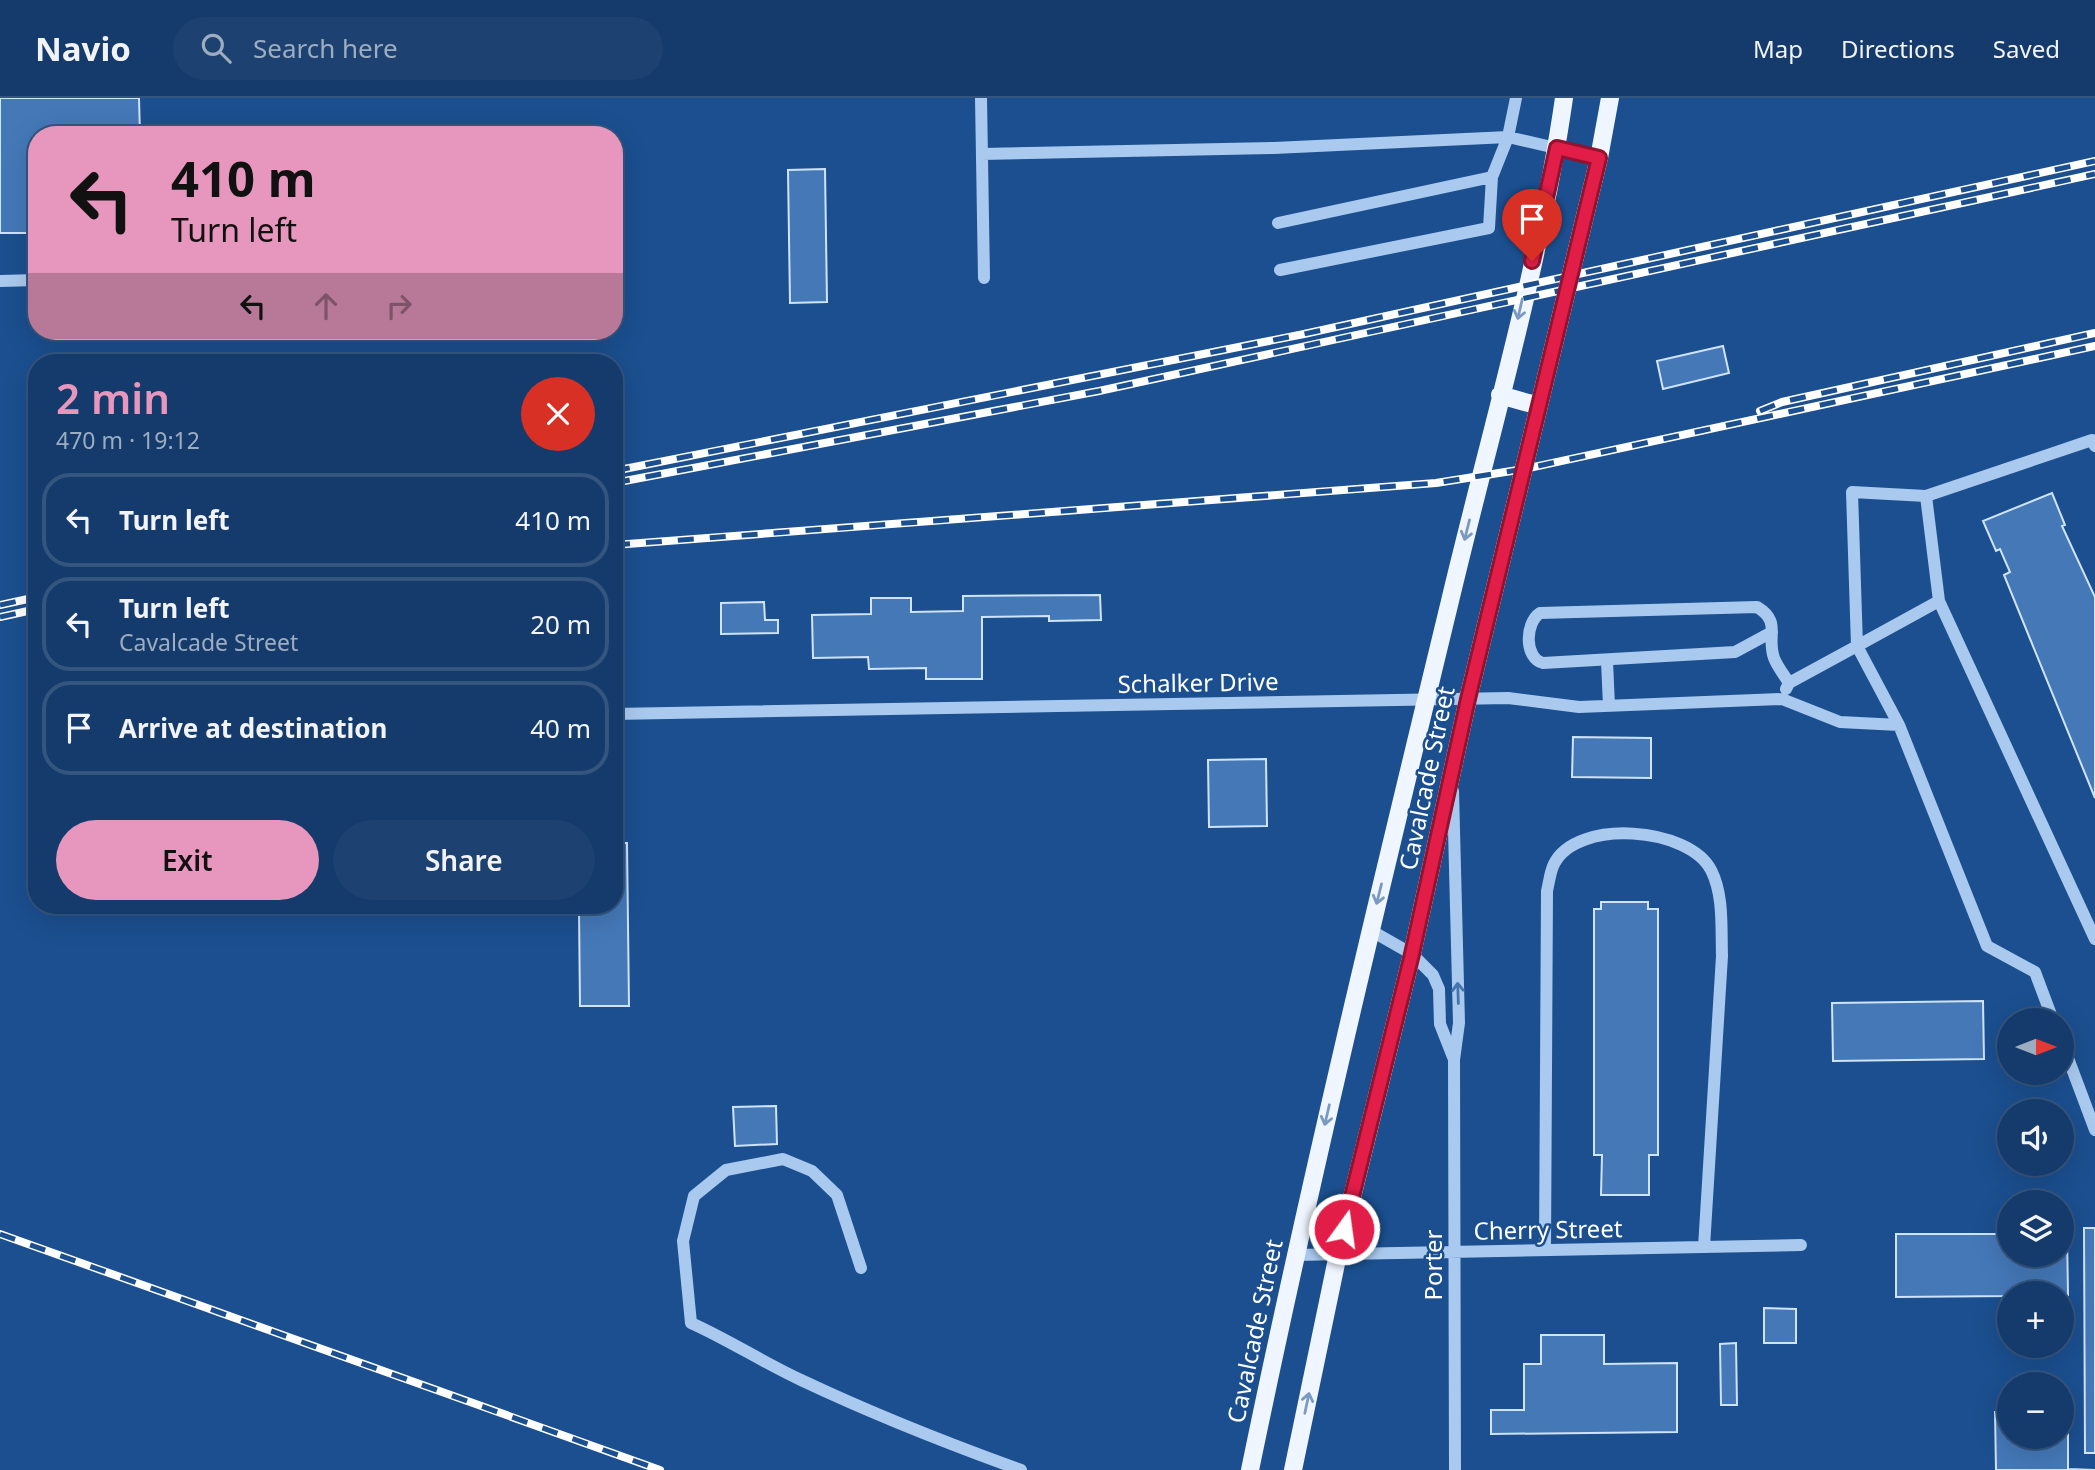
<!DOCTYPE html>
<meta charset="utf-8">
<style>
:root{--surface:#143b6b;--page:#1d4271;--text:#f1f3f6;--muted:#9dadc1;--line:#33557e;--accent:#e797bd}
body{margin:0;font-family:"Noto Sans",sans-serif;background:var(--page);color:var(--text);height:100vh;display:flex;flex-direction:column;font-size:26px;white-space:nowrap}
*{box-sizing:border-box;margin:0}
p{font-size:23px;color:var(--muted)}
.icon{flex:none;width:38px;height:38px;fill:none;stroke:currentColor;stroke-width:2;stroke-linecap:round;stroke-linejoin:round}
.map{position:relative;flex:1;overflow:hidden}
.drawer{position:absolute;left:28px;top:256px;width:595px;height:560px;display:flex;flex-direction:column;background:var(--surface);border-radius:28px;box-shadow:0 7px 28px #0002,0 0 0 2px var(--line)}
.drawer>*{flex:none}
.hud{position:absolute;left:28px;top:28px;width:595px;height:214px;border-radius:28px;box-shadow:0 7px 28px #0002,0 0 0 2px var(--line);background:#e797bd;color:#111;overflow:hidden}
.needle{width:46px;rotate:90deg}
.fabs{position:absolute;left:1997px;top:910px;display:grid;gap:14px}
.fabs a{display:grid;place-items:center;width:77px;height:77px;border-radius:50%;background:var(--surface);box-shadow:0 7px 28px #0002,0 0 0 2px var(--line);font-size:35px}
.pin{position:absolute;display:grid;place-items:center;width:60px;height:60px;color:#fff;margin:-72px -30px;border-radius:50% 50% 50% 0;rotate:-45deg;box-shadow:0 0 7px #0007}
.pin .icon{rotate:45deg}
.me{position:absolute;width:77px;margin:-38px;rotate:14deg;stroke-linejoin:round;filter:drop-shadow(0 0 5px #0008)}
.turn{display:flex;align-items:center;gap:24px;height:147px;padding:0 28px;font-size:32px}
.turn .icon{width:91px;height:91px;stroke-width:2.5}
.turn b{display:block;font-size:49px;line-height:60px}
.lanes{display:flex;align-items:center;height:66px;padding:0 28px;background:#0003;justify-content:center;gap:35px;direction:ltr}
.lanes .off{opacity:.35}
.round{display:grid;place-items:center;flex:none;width:74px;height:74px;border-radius:37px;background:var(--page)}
.summary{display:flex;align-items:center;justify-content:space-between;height:119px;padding:0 28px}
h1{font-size:42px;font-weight:600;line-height:52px;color:var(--accent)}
.action{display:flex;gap:14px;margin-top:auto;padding:14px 28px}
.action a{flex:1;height:80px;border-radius:42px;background:var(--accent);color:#111;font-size:28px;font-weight:600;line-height:80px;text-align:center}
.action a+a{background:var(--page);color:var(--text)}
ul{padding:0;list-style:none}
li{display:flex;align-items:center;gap:21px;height:94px;margin:0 14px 10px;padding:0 14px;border:4px solid var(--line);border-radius:28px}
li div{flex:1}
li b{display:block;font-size:26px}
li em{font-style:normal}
header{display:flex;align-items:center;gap:42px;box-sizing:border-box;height:98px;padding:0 35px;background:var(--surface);border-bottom:2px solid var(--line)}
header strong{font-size:33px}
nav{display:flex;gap:38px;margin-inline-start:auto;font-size:24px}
.search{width:490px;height:63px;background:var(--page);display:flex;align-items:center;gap:18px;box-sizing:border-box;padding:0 24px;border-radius:38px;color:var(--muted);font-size:26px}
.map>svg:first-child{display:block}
.building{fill:#4478b7;stroke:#cfe3fa;stroke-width:2}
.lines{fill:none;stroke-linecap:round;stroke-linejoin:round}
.minor{stroke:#a9c9ee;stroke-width:12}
.major{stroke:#f0f6ff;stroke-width:18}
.rail-casing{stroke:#fff;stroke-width:8}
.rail{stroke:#1b4f8f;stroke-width:5;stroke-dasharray:16;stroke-linecap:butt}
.oneway{stroke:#7b9ac1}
.oneway2{stroke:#4674ac}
.route-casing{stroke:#92132f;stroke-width:18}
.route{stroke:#e11d48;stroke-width:12}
.labels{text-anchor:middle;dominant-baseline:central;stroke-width:5;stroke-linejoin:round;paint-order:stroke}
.street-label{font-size:24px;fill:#fff;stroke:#1b4f8f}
</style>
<header>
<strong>Navio</strong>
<div class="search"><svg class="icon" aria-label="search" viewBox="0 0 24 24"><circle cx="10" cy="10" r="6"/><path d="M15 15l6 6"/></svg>Search here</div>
<nav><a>Map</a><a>Directions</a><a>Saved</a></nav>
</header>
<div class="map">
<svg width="2095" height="1372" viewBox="0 0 2095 1372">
<rect width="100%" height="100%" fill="#1b4f8f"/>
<path class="building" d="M0,0H139L140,37H37V135H0Z
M825,71L827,204L790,205L788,72Z
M1723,248L1729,275L1663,291L1657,263Z
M2052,395L2065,427L2062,428L2095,499V700L2004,477L2010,474L2000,451L1996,453L1983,423Z
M1100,497L1101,522L1049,523V518L982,519V581H926V570L869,571L868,559L813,560L812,517L871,516V500H911V514L963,513V498Z
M764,504L765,522H778V535L721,536V505Z
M1573,639L1651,640V680L1572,679Z
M1266,661L1267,728L1209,729L1208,662Z
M614,745H627L629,908H580L579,811H543V807H614Z
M1601,804H1648V811H1658V1057H1649V1097H1601L1602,1057H1594V811H1601Z
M1983,903L1984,961L1833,963L1832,905Z
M776,1008L777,1046L735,1048L733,1009Z
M2084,1130H2095V1355H2085Z
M2062,1135H2067L2068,1197L2009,1195V1198L1896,1199V1136H2009V1157H2062Z
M1764,1210L1796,1211V1245H1764Z
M1541,1237H1604V1266L1677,1265V1334L1491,1336V1312H1524V1266H1541Z
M1736,1245L1737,1307H1721L1720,1246Z
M1995,1314H2009V1339H2062V1329H2068V1371L2095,1372H1996Z"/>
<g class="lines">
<path class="minor" d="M981,0L984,180
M982,56L1274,50L1508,39L1599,60
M1278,125L1492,79
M1280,172L1489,130L1492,79L1508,39L1516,0
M0,183L37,182
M1926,398L1939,503L2095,841
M1772,534L1735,554L1543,565C1524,560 1525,525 1540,515L1757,509C1782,524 1766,538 1774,560C1777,568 1784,577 1789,585
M1607,563L1609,608
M1786,591L1789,585L1857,548L1852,394L1926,398L2092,342L2095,348
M614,616L1508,600L1579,609L1782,601L1840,624L1899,627L1987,848L2035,874L2053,922
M1899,627L1857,548L1939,503
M1453,693L1459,925L1454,962L1455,1372
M1370,832L1412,856L1433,877L1439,891L1440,926L1453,959
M2062,944L2095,1032
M1545,1152L1547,793C1549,785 1550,774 1554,766C1577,720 1689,729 1711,772C1724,797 1721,831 1722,858L1704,1149
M1295,1157L1801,1147
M861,1170L837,1097L812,1073L783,1061L726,1072L694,1098L683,1143L691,1225C729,1242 764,1265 801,1282C873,1316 946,1345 1021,1372"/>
<path class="major" d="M1500,297L1539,308
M1250,1372C1310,1081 1380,792 1450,503C1489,339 1540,167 1564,0
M1293,1372L1338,1156L1412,856L1468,601L1599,60L1610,0"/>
<defs>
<path id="rail" d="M1760,313L1782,304L2095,235
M614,373L1304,236L2095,63
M614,385L1099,293L2095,76
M614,447L1436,385L1524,371L2095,248
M0,507L37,499
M0,519L37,511
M0,1136L660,1372"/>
</defs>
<use href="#rail" class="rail-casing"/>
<use href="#rail" class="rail"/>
</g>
<defs><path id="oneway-shaft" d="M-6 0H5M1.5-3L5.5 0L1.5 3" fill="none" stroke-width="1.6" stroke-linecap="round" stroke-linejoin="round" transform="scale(1.75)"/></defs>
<g class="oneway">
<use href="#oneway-shaft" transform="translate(1520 211) rotate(103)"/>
<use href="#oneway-shaft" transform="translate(1467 432) rotate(104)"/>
<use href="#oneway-shaft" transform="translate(1379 796) rotate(104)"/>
<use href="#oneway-shaft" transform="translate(1327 1017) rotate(103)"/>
<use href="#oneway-shaft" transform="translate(1307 1305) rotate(-78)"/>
</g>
<use class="oneway2" href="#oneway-shaft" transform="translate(1458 895) rotate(-92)"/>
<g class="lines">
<defs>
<path id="route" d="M1344,1131L1412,856L1468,601L1599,60L1557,50L1532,163"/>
</defs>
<use href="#route" class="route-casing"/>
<use href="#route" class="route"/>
</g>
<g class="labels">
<g class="street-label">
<text transform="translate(1198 584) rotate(-1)">Schalker Drive</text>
<text transform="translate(1426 680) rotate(-78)">Cavalcade Street</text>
<text transform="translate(1548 1131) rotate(-1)">Cherry Street</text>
<text transform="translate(1432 1167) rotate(-90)">Porter</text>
<text transform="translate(1254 1233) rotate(-78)">Cavalcade Street</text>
</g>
</g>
</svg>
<div class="fabs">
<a><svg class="needle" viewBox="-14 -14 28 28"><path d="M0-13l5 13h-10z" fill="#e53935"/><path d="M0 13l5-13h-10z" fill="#9dadc1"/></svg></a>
<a><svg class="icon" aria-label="sound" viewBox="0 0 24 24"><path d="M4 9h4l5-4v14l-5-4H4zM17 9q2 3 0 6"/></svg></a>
<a><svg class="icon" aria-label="layers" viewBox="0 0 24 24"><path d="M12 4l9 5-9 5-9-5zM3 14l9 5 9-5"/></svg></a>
<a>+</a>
<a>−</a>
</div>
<div class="pin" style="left:1532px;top:163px;background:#d93025"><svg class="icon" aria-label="arrive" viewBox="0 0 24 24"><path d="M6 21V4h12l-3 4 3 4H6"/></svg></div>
<svg class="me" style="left:1344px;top:1131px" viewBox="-20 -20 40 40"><circle r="17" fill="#e11d48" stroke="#fff" stroke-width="3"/><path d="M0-11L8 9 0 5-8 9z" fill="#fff"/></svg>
<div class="hud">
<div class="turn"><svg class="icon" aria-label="left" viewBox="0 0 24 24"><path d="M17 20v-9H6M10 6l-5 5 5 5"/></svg><div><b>410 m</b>Turn left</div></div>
<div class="lanes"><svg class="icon" aria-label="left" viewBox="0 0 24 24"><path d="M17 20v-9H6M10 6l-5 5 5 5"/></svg><svg class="icon off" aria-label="ahead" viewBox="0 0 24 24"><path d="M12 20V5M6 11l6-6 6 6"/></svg><svg class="icon off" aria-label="right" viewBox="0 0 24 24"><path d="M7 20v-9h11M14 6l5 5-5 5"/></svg></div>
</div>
<section class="drawer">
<div class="summary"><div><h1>2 min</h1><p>470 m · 19:12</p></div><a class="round" style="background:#d93025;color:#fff"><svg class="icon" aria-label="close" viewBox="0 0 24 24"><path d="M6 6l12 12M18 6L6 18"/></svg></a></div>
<ul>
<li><svg class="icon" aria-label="left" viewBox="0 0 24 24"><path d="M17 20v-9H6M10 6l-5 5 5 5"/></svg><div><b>Turn left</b></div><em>410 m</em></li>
<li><svg class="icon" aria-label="left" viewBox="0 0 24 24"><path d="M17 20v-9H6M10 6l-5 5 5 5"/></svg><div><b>Turn left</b><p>Cavalcade Street</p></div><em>20 m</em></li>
<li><svg class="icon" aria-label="arrive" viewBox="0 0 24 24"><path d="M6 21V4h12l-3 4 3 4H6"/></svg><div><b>Arrive at destination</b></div><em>40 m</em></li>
</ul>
<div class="action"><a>Exit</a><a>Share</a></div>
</section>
</div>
